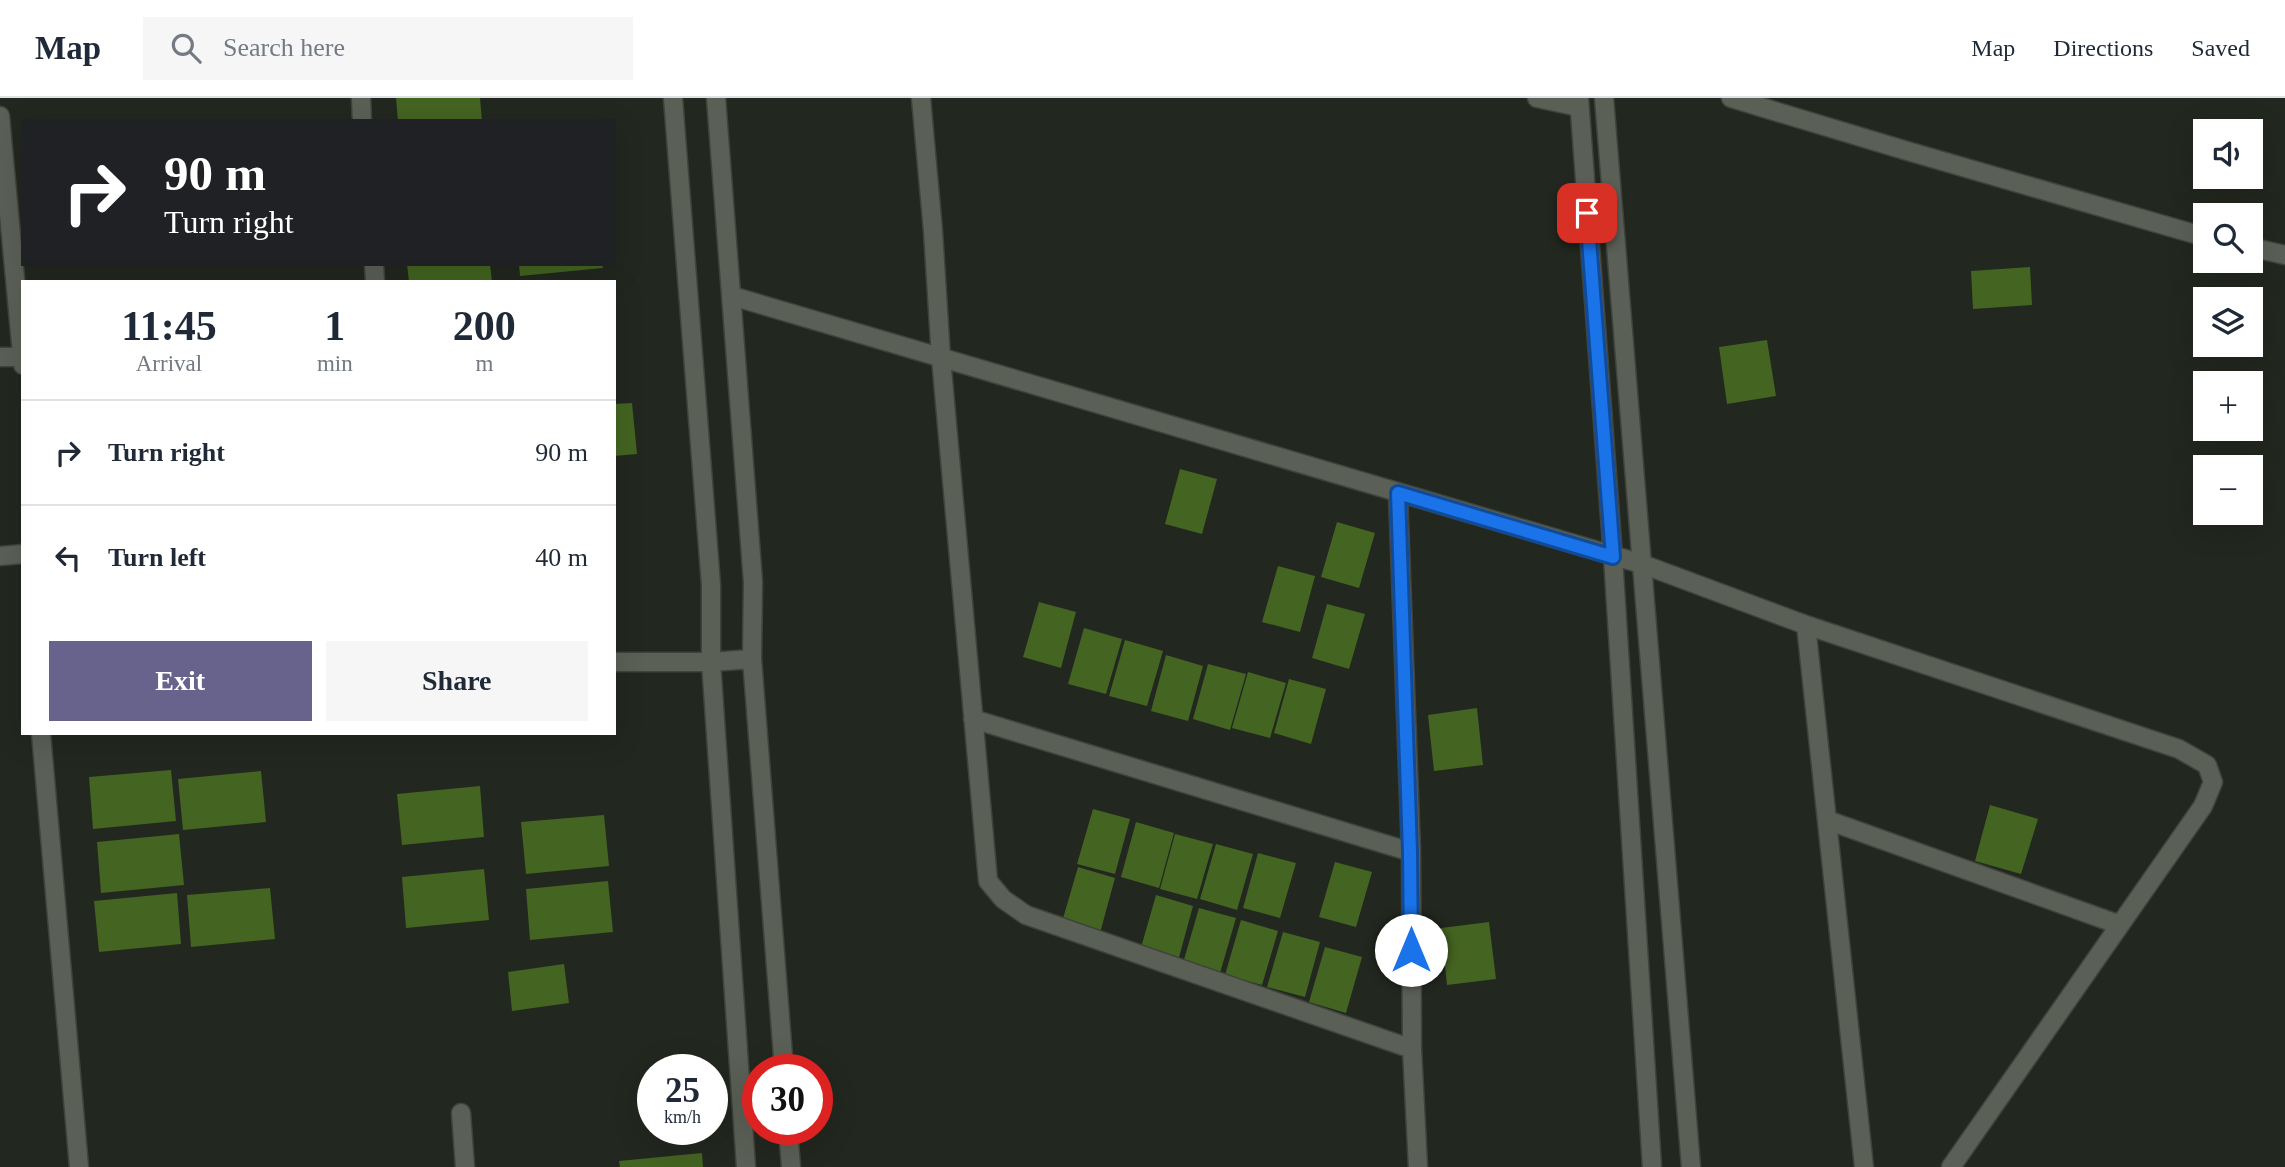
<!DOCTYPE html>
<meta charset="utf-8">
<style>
:root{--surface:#fff;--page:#f6f6f7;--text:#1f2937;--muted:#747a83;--line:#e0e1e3;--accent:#67638c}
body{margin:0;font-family:Georgia,serif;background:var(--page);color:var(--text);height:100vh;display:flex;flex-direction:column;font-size:26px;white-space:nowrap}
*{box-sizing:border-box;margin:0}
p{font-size:23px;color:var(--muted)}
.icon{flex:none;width:38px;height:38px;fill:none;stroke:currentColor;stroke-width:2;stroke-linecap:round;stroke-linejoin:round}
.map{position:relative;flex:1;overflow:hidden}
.sheet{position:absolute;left:21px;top:182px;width:595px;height:455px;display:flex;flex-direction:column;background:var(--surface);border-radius:0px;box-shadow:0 7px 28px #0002}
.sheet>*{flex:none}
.banner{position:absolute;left:21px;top:21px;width:595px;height:147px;border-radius:0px;box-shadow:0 7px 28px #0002;background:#202124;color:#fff;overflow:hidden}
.fabs{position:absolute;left:2193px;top:21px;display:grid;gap:14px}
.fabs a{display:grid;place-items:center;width:70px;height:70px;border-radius:0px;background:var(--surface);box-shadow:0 7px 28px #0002;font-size:35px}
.speed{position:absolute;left:637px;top:956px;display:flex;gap:14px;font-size:35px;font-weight:700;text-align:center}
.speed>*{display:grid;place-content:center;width:91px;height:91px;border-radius:50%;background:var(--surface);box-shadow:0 7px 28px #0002;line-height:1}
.speed small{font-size:18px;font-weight:400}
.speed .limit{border:10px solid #d22;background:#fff;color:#111}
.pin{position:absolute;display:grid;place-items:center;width:60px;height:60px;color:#fff;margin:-30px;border-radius:14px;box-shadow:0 4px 10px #0006}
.me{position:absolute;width:77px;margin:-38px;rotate:0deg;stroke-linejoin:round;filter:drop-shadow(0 0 5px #0008)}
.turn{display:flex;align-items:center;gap:24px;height:147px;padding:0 28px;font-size:32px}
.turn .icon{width:91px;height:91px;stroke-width:2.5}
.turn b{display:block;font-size:49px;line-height:60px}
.eta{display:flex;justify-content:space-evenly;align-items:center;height:119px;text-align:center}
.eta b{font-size:42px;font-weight:700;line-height:49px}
.action{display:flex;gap:14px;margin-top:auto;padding:14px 28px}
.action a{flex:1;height:80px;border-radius:0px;background:var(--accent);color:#fff;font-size:28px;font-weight:700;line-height:80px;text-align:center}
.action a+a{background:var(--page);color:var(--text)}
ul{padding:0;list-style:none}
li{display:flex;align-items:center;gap:21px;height:105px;padding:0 28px;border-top:2px solid var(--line)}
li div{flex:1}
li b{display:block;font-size:26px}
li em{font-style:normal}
header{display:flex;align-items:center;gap:42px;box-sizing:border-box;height:98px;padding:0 35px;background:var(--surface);border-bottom:2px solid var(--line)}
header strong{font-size:33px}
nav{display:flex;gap:38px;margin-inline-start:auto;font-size:24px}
.search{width:490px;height:63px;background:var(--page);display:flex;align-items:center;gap:18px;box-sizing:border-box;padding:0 24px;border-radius:0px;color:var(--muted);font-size:26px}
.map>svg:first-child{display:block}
.building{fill:#446421}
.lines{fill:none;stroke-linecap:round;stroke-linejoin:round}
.street-casing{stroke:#3f433c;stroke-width:21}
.street{stroke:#5b6057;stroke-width:18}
.route-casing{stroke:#114b97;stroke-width:18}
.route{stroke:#1a73e8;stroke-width:12}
</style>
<header>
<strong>Map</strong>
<div class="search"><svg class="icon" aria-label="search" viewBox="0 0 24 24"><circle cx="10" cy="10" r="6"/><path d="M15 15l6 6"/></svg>Search here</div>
<nav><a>Map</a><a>Directions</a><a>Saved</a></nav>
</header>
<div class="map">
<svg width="2285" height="1069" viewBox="0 0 2285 1069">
<rect width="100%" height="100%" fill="#22271f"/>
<path class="building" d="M396,0H480L482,23H398Z
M407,166H490L492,184H409Z
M519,166H602L603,170L520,178Z
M2030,169L2032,207L1973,211L1971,173Z
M1767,242L1776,298L1727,306L1719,249Z
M632,305L637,356L614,358V306Z
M1180,371L1217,381L1202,436L1165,426Z
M1337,424L1375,435L1359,490L1321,479Z
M1278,468L1315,478L1300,534L1262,524Z
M1039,504L1076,514L1061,570L1023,559Z
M1327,506L1365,516L1349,571L1312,560Z
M1084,530L1122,541L1106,596L1068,586Z
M1125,542L1163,553L1147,608L1109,598Z
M1166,557L1203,568L1188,623L1151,613Z
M1208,566L1246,576L1230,632L1193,621Z
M1248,574L1286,585L1270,640L1232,630Z
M1289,581L1326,591L1311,646L1274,635Z
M1477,610L1483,667L1434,673L1428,617Z
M171,672L176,723L93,731L89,679Z
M261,673L266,724L183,732L178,681Z
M480,688L484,739L402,747L397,696Z
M1990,707L2038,721L2021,776L1975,763Z
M1093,711L1130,721L1115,776L1077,766Z
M604,717L609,768L526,776L521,724Z
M1136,724L1174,735L1159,790L1121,779Z
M179,736L184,787L101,795L97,744Z
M1175,736L1213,746L1197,801L1160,791Z
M1216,746L1253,756L1237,812L1200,801Z
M1258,755L1296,765L1280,820L1243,810Z
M1335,764L1372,774L1356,829L1319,819Z
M1078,769L1115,780L1100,835L1062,824Z
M484,771L489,822L406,830L402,779Z
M608,783L613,834L530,842L526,791Z
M270,790L275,841L191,849L187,797Z
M177,795L181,846L99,854L94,803Z
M1156,797L1193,808L1178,863L1140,853Z
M1199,810L1236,820L1220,875L1183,865Z
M1241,822L1278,833L1262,887L1225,877Z
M1489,824L1496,881L1447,887L1441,830Z
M1283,834L1320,844L1305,899L1267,889Z
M1325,849L1362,859L1346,915L1309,904Z
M564,866L569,905L512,913L508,874Z
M702,1055L703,1069H620L619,1063Z"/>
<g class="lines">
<defs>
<path id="street" d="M361,0L362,23
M673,0L711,487V564L746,1069
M716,0L753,484L752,561L784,971
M921,0L933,133L941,260L988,783L1003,801L1026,817L1412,951
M1537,0L1579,9
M1579,0L1613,459L1652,1069
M1604,0L1691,1069
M1731,0L1904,52L2205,139
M0,18L23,267
M2250,149L2285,157
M374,166L375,184
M732,198L1642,466L1806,527L2179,651L2207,667L2213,684L2203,708L1951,1069
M0,259H22
M1398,395L1411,754L1412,951L1418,1069
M0,458L23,456
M1806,527L1864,1069
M614,564H711L752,561
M973,621L1411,754
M41,635L79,1069
M1827,722L2120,827
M461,1015L465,1069
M788,1031L791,1069"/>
</defs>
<use href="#street" class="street-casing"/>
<use href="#street" class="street"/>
</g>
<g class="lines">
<defs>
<path id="route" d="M1411,852L1410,754L1398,395L1613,459L1587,115"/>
</defs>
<use href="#route" class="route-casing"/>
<use href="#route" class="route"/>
</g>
</svg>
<div class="fabs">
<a><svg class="icon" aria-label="sound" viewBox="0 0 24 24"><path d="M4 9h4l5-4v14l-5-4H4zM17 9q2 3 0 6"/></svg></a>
<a><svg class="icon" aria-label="search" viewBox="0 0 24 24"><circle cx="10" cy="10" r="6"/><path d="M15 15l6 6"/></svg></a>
<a><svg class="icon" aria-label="layers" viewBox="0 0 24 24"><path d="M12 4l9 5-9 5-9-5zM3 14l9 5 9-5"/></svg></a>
<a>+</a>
<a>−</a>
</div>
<div class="speed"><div>25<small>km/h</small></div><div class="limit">30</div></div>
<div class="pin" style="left:1587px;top:115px;background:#d93025"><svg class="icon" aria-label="arrive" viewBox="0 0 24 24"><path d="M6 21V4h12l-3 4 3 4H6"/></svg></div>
<svg class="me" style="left:1411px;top:852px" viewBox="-20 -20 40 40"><circle r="19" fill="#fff"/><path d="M0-13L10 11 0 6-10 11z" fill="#1a73e8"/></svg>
<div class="banner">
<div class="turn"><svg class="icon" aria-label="right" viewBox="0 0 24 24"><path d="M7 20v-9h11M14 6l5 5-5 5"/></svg><div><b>90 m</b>Turn right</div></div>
</div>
<section class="sheet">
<div class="eta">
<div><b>11:45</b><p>Arrival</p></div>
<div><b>1</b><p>min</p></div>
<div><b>200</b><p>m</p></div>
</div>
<ul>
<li><svg class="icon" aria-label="right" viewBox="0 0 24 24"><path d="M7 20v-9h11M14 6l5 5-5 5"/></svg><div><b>Turn right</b></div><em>90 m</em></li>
<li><svg class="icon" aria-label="left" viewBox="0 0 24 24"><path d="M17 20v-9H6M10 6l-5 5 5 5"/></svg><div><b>Turn left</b></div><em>40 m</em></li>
</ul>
<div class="action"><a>Exit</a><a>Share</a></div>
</section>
</div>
